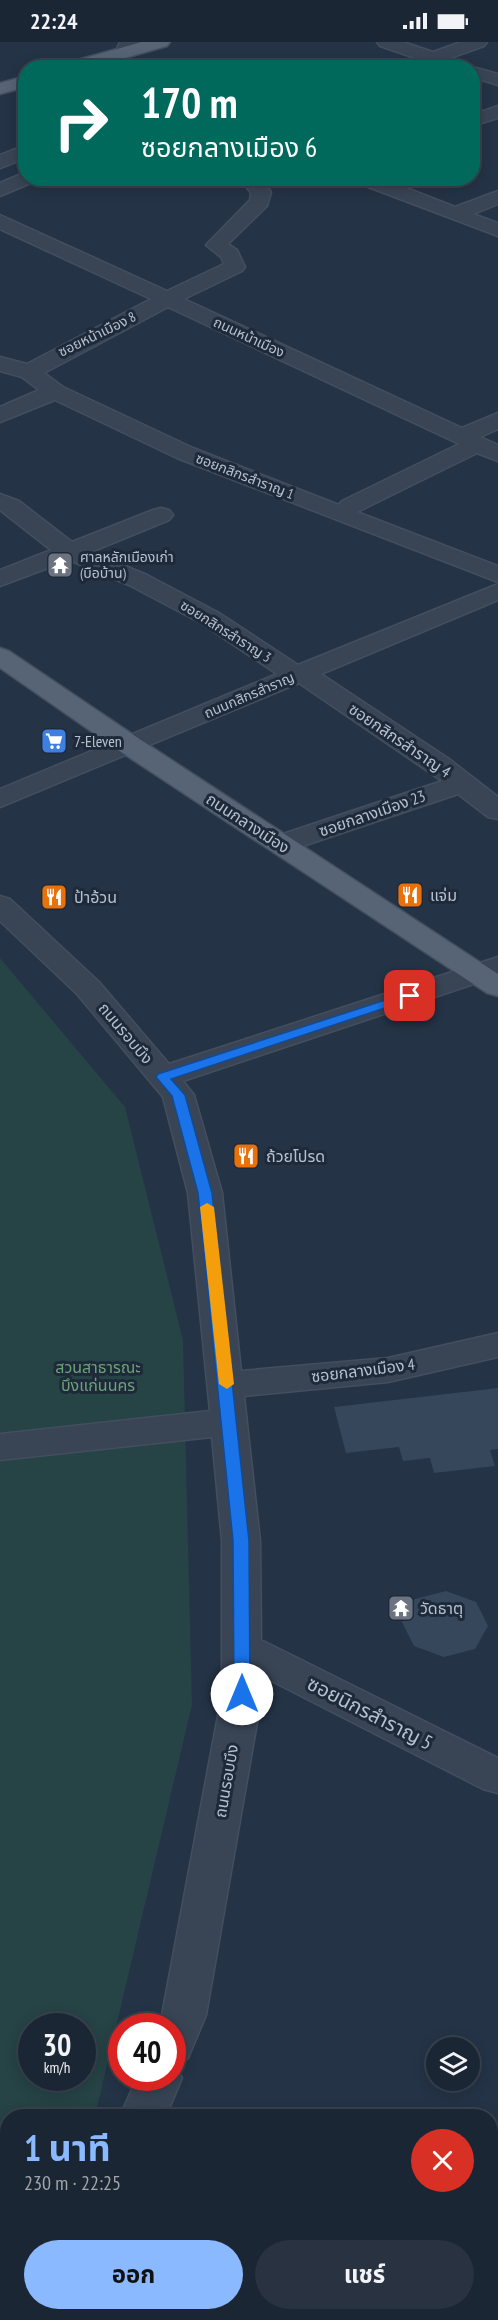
<!DOCTYPE html>
<html lang="th">
<meta charset="utf-8">
<style>
:root{--surface:#1b2634;--page:#283240;--text:#f1f3f6;--muted:#a0a5ac;--line:#39434f;--accent:#8bb9ff}
body{margin:0;font-family:"PT Sans Narrow","Noto Sans Thai",sans-serif;background:var(--page);color:var(--text);height:100vh;display:flex;flex-direction:column;font-size:22px;white-space:nowrap}
*{box-sizing:border-box;margin:0}
p{font-size:20px;color:var(--muted)}
.icon{flex:none;width:33px;height:33px;fill:none;stroke:currentColor;stroke-width:2;stroke-linecap:round;stroke-linejoin:round}
.map{position:relative;flex:1;overflow:hidden}
.sheet{position:absolute;left:0px;top:2067px;width:498px;height:212px;display:flex;flex-direction:column;background:var(--surface);border-radius:24px 24px 0 0;box-shadow:0 3px 15px #0003,0 0 0 2px var(--line)}
.sheet>*{flex:none}
.guide{position:absolute;left:18px;top:18px;width:462px;height:126px;border-radius:24px;box-shadow:0 3px 15px #0003,0 0 0 2px var(--line);background:#00695c;color:#fff;overflow:hidden}
.buttons{position:absolute;left:426px;top:1995px;display:grid;gap:12px}
.buttons a{display:grid;place-items:center;width:54px;height:54px;border-radius:50%;background:var(--surface);box-shadow:0 3px 15px #0003,0 0 0 2px var(--line);font-size:30px}
.speed{position:absolute;left:18px;top:1971px;display:flex;gap:12px;font-size:30px;font-weight:700;text-align:center}
.speed>*{display:grid;place-content:center;width:78px;height:78px;border-radius:50%;background:var(--surface);box-shadow:0 3px 15px #0003,0 0 0 2px var(--line);line-height:1}
.speed small{font-size:15px;font-weight:400}
.speed .limit{border:9px solid #d22;background:#fff;color:#111}
.pin{position:absolute;display:grid;place-items:center;width:51px;height:51px;color:#fff;margin:-26px;border-radius:12px;box-shadow:0 3px 9px #0006}
.me{position:absolute;width:66px;margin:-33px;rotate:0deg;stroke-linejoin:round;filter:drop-shadow(0 0 4px #0008)}
.turn{display:flex;align-items:center;gap:21px;height:126px;padding:0 24px;font-size:27px}
.turn .icon{width:78px;height:78px;stroke-width:2.5}
.turn b{display:block;font-size:42px;line-height:51px}
.round{display:grid;place-items:center;flex:none;width:63px;height:63px;border-radius:32px;background:var(--page)}
.head{display:flex;align-items:center;justify-content:space-between;height:102px;padding:0 24px}
h1{font-size:36px;font-weight:700;line-height:45px;color:var(--accent)}
.primary-button{display:flex;gap:12px;margin-top:auto;padding:12px 24px}
.primary-button a{flex:1;height:69px;border-radius:36px;background:var(--accent);color:#111;font-size:24px;font-weight:700;line-height:69px;text-align:center}
.primary-button a+a{background:var(--page);color:var(--text)}
.status{display:flex;justify-content:space-between;align-items:center;height:42px;padding:0 30px;background:var(--surface);direction:ltr}
.status svg{height:16px;fill:currentColor}
.map>svg:first-child{display:block}
.green{fill:#264346;fill-rule:evenodd}
.building{fill:#36475c}
.lines{fill:none;stroke-linecap:round;stroke-linejoin:round}
.minor-casing{stroke:#434e5e;stroke-width:3}
.major-casing{stroke:#434e5e;stroke-width:3}
.minor{fill:#394555;fill-rule:evenodd}
.major{fill:#576475;fill-rule:evenodd}
.route{fill:#1a73e8;stroke:#114b97;stroke-width:1.5}
.slow{fill:#f59e0b}
.labels{text-anchor:middle;dominant-baseline:central;stroke-width:6;stroke-linejoin:round;paint-order:stroke}
.far-street-label{font-size:14px;fill:#b7c0ce;stroke:#1e2a3a}
.far-poi-label{font-size:14px;fill:#b7c0ce;stroke:#1e2a3a;text-anchor:start}
.street-label{font-size:16px;fill:#b7c0ce;stroke:#1e2a3a}
.poi-label{font-size:16px;fill:#b7c0ce;stroke:#1e2a3a;text-anchor:start}
.park-label{font-size:16px;fill:#6ba277;stroke:#1e2a3a}
.near-street-label{font-size:20px;fill:#b7c0ce;stroke:#1e2a3a}
</style>
<div class="status"><b>22:24</b><svg viewBox="0 0 49 12"><path d="M0 12V9h3v3zM5 12V6h3v6zM10 12V3h3v9zM15 12V0h3v12zM26 1h20v11H26zM47 4h2v5h-2z"/></svg></div>
<div class="map">
<svg width="498" height="2278" viewBox="0 0 498 2278">
<rect width="100%" height="100%" fill="#243346"/>
<path class="green" d="M0,916L125,1065L183,1298L192,1663L95,2074H8V2271H18L15,2278H0ZM32,1984H82V2036H32Z"/>
<path class="building" d="M498,1346V1407L490,1408L495,1424L434,1431L430,1416L403,1419L399,1405L346,1411L334,1365Z
M446,1549L476,1560L488,1584L475,1607L444,1615L414,1604L402,1580L415,1557Z"/>
<g class="lines">
<defs>
<path id="minor" d="M120,0H138L131,13H119L116,9Z
M377,0H403L433,10L461,0H487L484,4L450,16L469,24L498,32V43L472,35V26L419,23L416,19L418,17L380,4Z
M498,64V76L472,84V73Z
M26,103V116L0,126V113Z
M26,130V136H35L33,140L0,154V141Z
M240,136H260L271,150L267,164L228,202L237,208L245,225L242,229L184,257L462,386L498,371V387L480,395L498,403V419L477,411L357,470L498,524V540L177,416L55,358L0,380V365L39,348L22,335L0,329V315L27,322L151,257L0,187V173L167,249L224,222L221,215L206,203L250,158L251,151ZM168,265L459,402L342,459L339,463L193,406L63,345L44,331Z
M353,136H381L455,165L498,149V162L473,172L498,181V194L355,140Z
M0,452L19,459L72,500L153,468L161,466L169,468L173,473L169,478L91,510L147,533L219,571L298,623L498,542V558L321,632L449,717L498,755V777L488,775L458,752L291,808L281,811L271,808L267,802L271,796L442,739L299,641L0,765V747L277,632L201,581L129,543L69,518L0,544V528L51,508L0,468Z
M0,854L10,857L99,940L169,1022L498,915V934L183,1039L194,1053L222,1151L241,1329L388,1316L498,1291V1315L388,1340L244,1354L260,1499L261,1598L498,1716V1751L483,1747L262,1634V1652L206,1973L188,2016L173,2021L182,2036L166,2074H120L137,2036H172V1984H157L162,1973L222,1652V1499L212,1395L0,1418V1392L210,1369L188,1151L163,1055L77,952L0,879Z
M44,2271H92L89,2278H41Z"/>
<path id="major" d="M142,0H170L167,4L90,26H60L63,22Z
M26,34V45L0,52V41Z
M0,606L9,609L141,698L498,932V954L487,951L121,710L0,626Z"/>
</defs>
<use href="#minor" class="minor-casing"/>
<use href="#major" class="major-casing"/>
<use href="#minor" class="minor"/>
<use href="#major" class="major"/>
</g>
<path class="route" d="M410,950L417,954L415,956L171,1037L185,1053L212,1151L249,1499L250,1652L248,1656L242,1658L236,1656L234,1652L233,1499L198,1151L172,1054L156,1035L158,1032Z"/>
<path class="slow" d="M207,1161L214,1165L234,1342L227,1347L219,1342L200,1165Z"/>
<defs>
<symbol id="temple-square" viewBox="-11 -11 22 22"><rect x="-9" y="-9" width="18" height="18" rx="4" fill="#6b7280" stroke="#1e2a3a"/><path d="M0-6L5-2H3V0L6.5 2.5H4V6H1.5V3h-3V6H-4V2.5H-6.5L-3 0V-2H-5Z" fill="#fff"/></symbol>
<symbol id="supermarket-square" viewBox="-11 -11 22 22"><rect x="-9" y="-9" width="18" height="18" rx="4" fill="#3f7fe0" stroke="#1e2a3a"/><path d="M-6-5.5h2.5l.6 2H6L4.5 2H-2.5L-4.4-4H-6ZM-1.5 3.2a1.3 1.3 0 1 0 .1 0ZM3 3.2a1.3 1.3 0 1 0 .1 0Z" fill="#fff"/></symbol>
<symbol id="restaurant-square" viewBox="-11 -11 22 22"><rect x="-9" y="-9" width="18" height="18" rx="4" fill="#e8710a" stroke="#1e2a3a"/><path d="M-5-6h1v4h1v-4h1v4h1v-4h1v5L-1.5 .5V6h-2V.5L-5-1ZM5-6V6H3V1.5H1.5Q1.5-4 5-6Z" fill="#fff"/></symbol>
</defs>
<g fill-rule="evenodd">
<use href="#temple-square" x="45" y="508" width="30" height="30"/>
<use href="#supermarket-square" x="39" y="684" width="30" height="30"/>
<use href="#restaurant-square" x="395" y="838" width="30" height="30"/>
<use href="#restaurant-square" x="39" y="840" width="30" height="30"/>
<use href="#restaurant-square" x="231" y="1099" width="30" height="30"/>
<use href="#temple-square" x="386" y="1551" width="30" height="30"/>
</g>
<g class="labels">
<g class="far-street-label">
<text transform="translate(97 292) rotate(-26)">ซอยหน้าเมือง 8</text>
<text transform="translate(249 295) rotate(25)">ถนนหน้าเมือง</text>
<text transform="translate(245 434) rotate(21)">ซอยกสิกรสำราญ 1</text>
<text transform="translate(226 589) rotate(32)">ซอยกสิกรสำราญ 3</text>
<text transform="translate(249 653) rotate(-23)">ถนนกสิกรสำราญ</text>
</g>
<g class="far-poi-label">
<text x="80" y="515">ศาลหลักเมืองเก่า<tspan x="80" dy="16">(บือบ้าน)</tspan></text>
</g>
<g class="street-label">
<text transform="translate(400 698) rotate(34)">ซอยกสิกรสำราญ 4</text>
<text transform="translate(372 771) rotate(-19)">ซอยกลางเมือง 23</text>
<text transform="translate(248 781) rotate(33)">ถนนกลางเมือง</text>
<text transform="translate(126 991) rotate(50)">ถนนรอบบึง</text>
<text transform="translate(363 1328) rotate(-7)">ซอยกลางเมือง 4</text>
<text transform="translate(226 1739) rotate(-80)">ถนนรอบบึง</text>
</g>
<g class="poi-label">
<text x="74" y="699">7-Eleven</text>
<text x="430" y="853">แจ่ม</text>
<text x="74" y="855">ป้าอ้วน</text>
<text x="266" y="1114">ถ้วยโปรด</text>
<text x="420" y="1566">วัดธาตุ</text>
</g>
<g class="park-label">
<text x="98" y="1325">สวนสาธารณะ<tspan x="98" dy="18">บึงแก่นนคร</tspan></text>
</g>
<g class="near-street-label">
<text transform="translate(370 1671) rotate(27)">ซอยนิกรสำราญ 5</text>
</g>
</g>
</svg>
<div class="buttons">
<a><svg class="icon" aria-label="layers" viewBox="0 0 24 24"><path d="M12 4l9 5-9 5-9-5zM3 14l9 5 9-5"/></svg></a>
</div>
<div class="speed"><div>30<small>km/h</small></div><div class="limit">40</div></div>
<div class="pin" style="left:410px;top:954px;background:#d93025"><svg class="icon" aria-label="arrive" viewBox="0 0 24 24"><path d="M6 21V4h12l-3 4 3 4H6"/></svg></div>
<svg class="me" style="left:242px;top:1652px" viewBox="-20 -20 40 40"><circle r="19" fill="#fff"/><path d="M0-13L10 11 0 6-10 11z" fill="#1a73e8"/></svg>
<div class="guide">
<div class="turn"><svg class="icon" aria-label="right" viewBox="0 0 24 24"><path d="M7 20v-9h11M14 6l5 5-5 5"/></svg><div><b>170 m</b>ซอยกลางเมือง 6</div></div>
</div>
<section class="sheet">
<div class="head"><div><h1>1 นาที</h1><p>230 m · 22:25</p></div><a class="round" style="background:#d93025;color:#fff"><svg class="icon" aria-label="close" viewBox="0 0 24 24"><path d="M6 6l12 12M18 6L6 18"/></svg></a></div>
<div class="primary-button"><a>ออก</a><a>แชร์</a></div>
</section>
</div>
